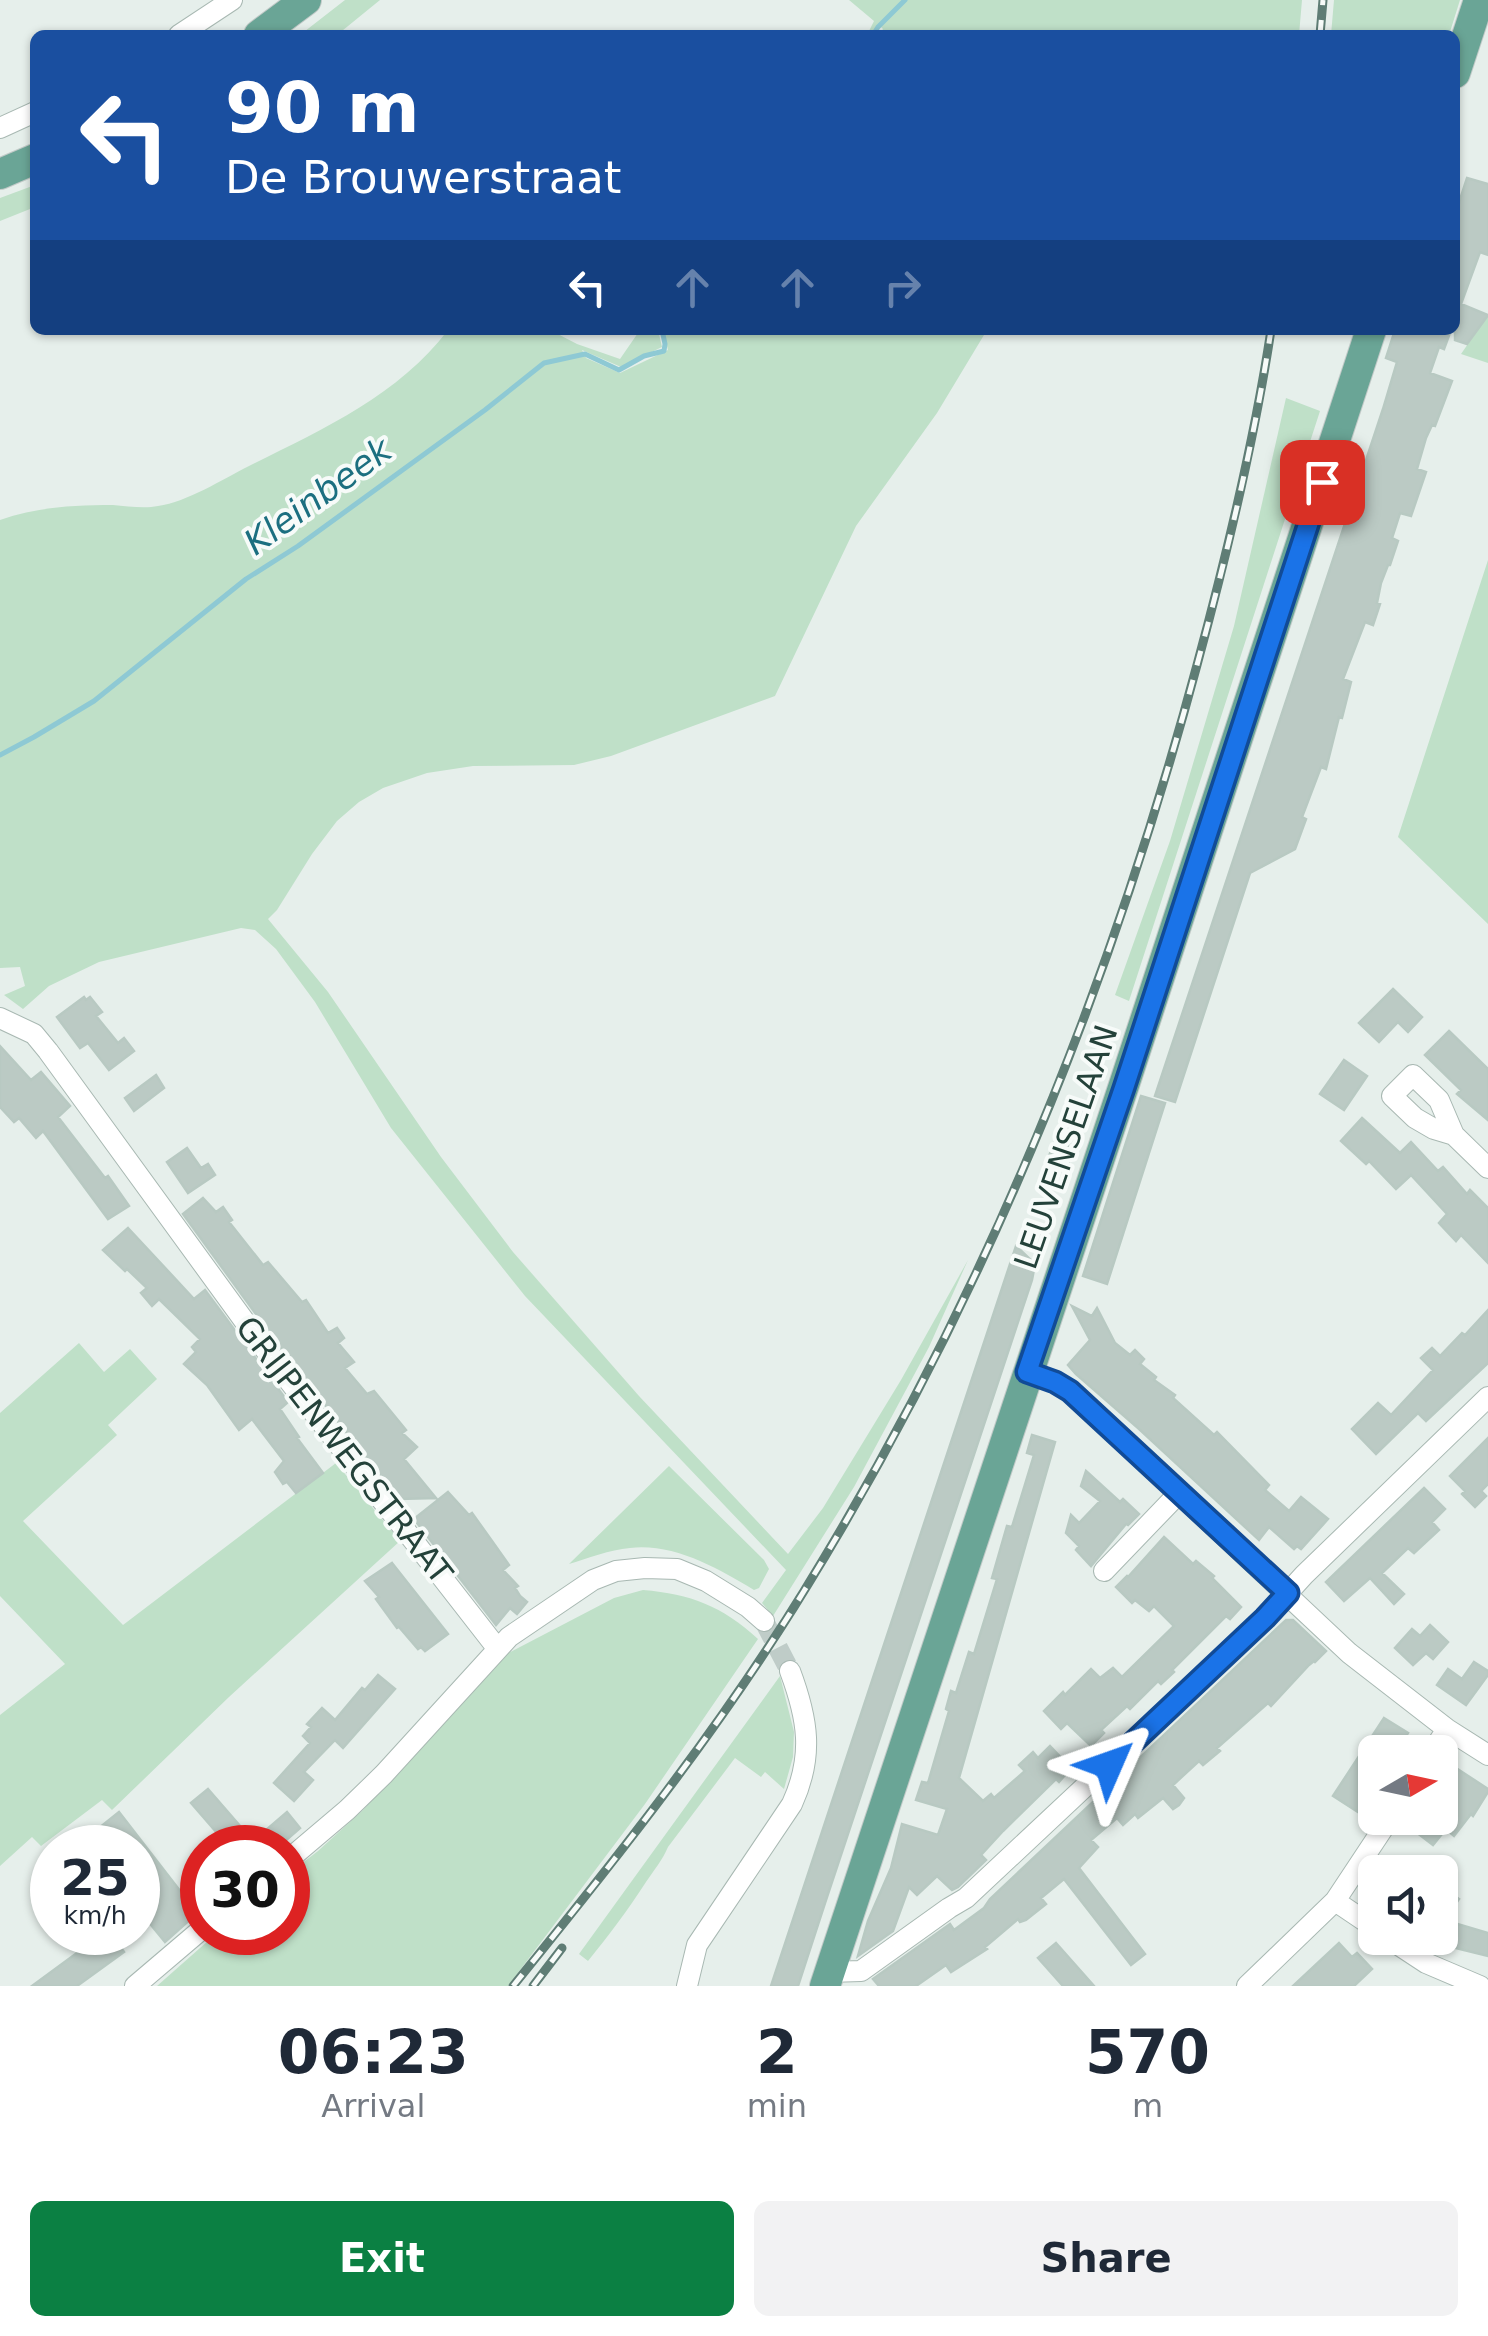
<!DOCTYPE html>
<style>
:root{--surface:#fff;--page:#f2f2f3;--text:#1f2937;--muted:#747a83;--accent:#0b8043}
body{margin:0;font-family:"DejaVu Sans",sans-serif;background:var(--page);color:var(--text);height:100vh;display:flex;flex-direction:column;font-size:38px;white-space:nowrap}
*{box-sizing:border-box;margin:0}
p{font-size:32px;color:var(--muted)}
.icon{flex:none;width:55px;height:55px;fill:none;stroke:currentColor;stroke-width:2;stroke-linecap:round;stroke-linejoin:round}
.map{position:relative;height:1986px;overflow:hidden}
.details{display:flex;flex-direction:column;background:var(--surface);flex:1}
.details>*{flex:none}
.guide{position:absolute;left:30px;top:30px;width:1430px;height:305px;border-radius:15px;box-shadow:0 2px 8px #0004;background:#1a4fa0;color:#fff;overflow:hidden}
.needle{width:65px;rotate:81deg}
.controls{position:absolute;left:1358px;top:1735px;display:grid;gap:20px}
.controls a{display:grid;place-items:center;width:100px;height:100px;border-radius:15px;background:var(--surface);box-shadow:0 2px 8px #0004;font-size:50px}
.speed{position:absolute;left:30px;top:1825px;display:flex;gap:20px;font-size:50px;font-weight:700;text-align:center}
.speed>*{display:grid;place-content:center;width:130px;height:130px;border-radius:50%;background:var(--surface);box-shadow:0 2px 8px #0004;line-height:1}
.speed small{font-size:25px;font-weight:400}
.speed .limit{border:15px solid #d22;background:#fff;color:#111}
.pin{position:absolute;display:grid;place-items:center;width:85px;height:85px;color:#fff;margin:-42px;border-radius:20px;box-shadow:0 5px 15px #0006}
.me{position:absolute;width:110px;margin:-55px;rotate:47deg;stroke-linejoin:round;filter:drop-shadow(0 0 8px #0008)}
.turn{display:flex;align-items:center;gap:35px;height:210px;padding:0 30px;font-size:45px}
.turn .icon{width:130px;height:130px;stroke-width:2.5}
.turn b{display:block;font-size:70px;line-height:85px}
.lanes{display:flex;align-items:center;height:95px;padding:0 30px;background:#0003;justify-content:center;gap:50px;direction:ltr}
.lanes .off{opacity:.35}
.eta{display:flex;justify-content:space-evenly;align-items:center;height:170px;text-align:center}
.eta b{font-size:60px;font-weight:600;line-height:70px}
.cta{display:flex;gap:20px;margin-top:auto;padding:20px 30px}
.cta a{flex:1;height:115px;border-radius:15px;background:var(--accent);color:#fff;font-size:40px;font-weight:600;line-height:115px;text-align:center}
.cta a+a{background:var(--page);color:var(--text)}
.map>svg:first-child{display:block}
.green{fill:#bfe0c8}
.lines{fill:none;stroke-linecap:round;stroke-linejoin:round}
.stream{stroke:#8ec9d4;stroke-width:5}
.building{fill:#bbcac4;stroke:#b8c9c2;stroke-width:2.5}
.minor-tunnel{stroke:#bfccc8;stroke-width:20;stroke-dasharray:20 10;stroke-linecap:butt}
.minor-casing{stroke:#a8b8b2;stroke-width:22}
.primary-casing{stroke:#c2cac8;stroke-width:32}
.minor{stroke:#fff;stroke-width:20}
.primary{stroke:#6aa596;stroke-width:30}
.rail-casing{stroke:#5f7d75;stroke-width:9}
.rail{stroke:#f7fbf9;stroke-width:5;stroke-dasharray:15;stroke-linecap:butt}
.route-casing{stroke:#114b97;stroke-width:25}
.route{stroke:#1a73e8;stroke-width:18}
.labels{text-anchor:middle;dominant-baseline:central;stroke-width:8;stroke-linejoin:round;paint-order:stroke}
.street-label{font-size:32px;fill:#24423a;stroke:#f7fbf9}
.water-label{font-size:35px;font-style:italic;fill:#1c6f80;stroke:#f7fbf9}
</style>
<div class="map">
<svg width="1488" height="1986" viewBox="0 0 1488 1986">
<rect width="100%" height="100%" fill="#e6efeb"/>
<path class="green" d="M345,0H380L337,35H300Z
M849,0H1302L1299,35H879L883,29L878,24L872,35H867L874,21Z
M1334,0H1460L1449,35H1331Z
M35,185V207L0,221V198Z
M1488,315V363L1461,354Z
M448,330H550L577,344L620,359L640,330H658L662,347L621,367L582,350L586,358L620,373L668,350L663,330H987L937,413L856,526L775,696L611,756L574,765L473,766L427,773L383,788L359,802L337,821L312,854L277,910L268,919L328,992L441,1157L513,1252L639,1396L788,1554L823,1508L901,1380L968,1260L929,1347L854,1487L773,1616L762,1603L786,1570L525,1296L391,1128L315,1002L276,949L255,930L241,928L99,962L49,986L23,1009L4,995L25,986L20,967L0,968V520C37,507 74,505 113,505C127,506 144,509 158,506C187,502 223,479 249,466C321,430 398,396 448,330Z
M1286,398L1320,411L1129,1001L1115,995L1170,841L1234,626Z
M1488,560V924L1398,837Z
M79,1343L104,1372L130,1349L157,1379L108,1425L117,1435L23,1521L123,1625L336,1463L400,1541L229,1697L112,1810L102,1800L41,1846L32,1837L0,1866V1715L65,1664L0,1596V1413Z
M669,1466L764,1560L769,1569L759,1588L754,1590C717,1568 674,1543 630,1548C609,1550 589,1558 569,1564Z
M643,1590C691,1594 722,1606 758,1639L645,1804L508,1986H157L217,1933L288,1932V1874L318,1851L363,1810L501,1657L614,1598Z
M780,1676L794,1732L793,1757L784,1789L765,1772L761,1777L735,1758L668,1847C662,1861 654,1870 646,1882C628,1910 609,1935 588,1961L579,1954Z"/>
<g class="lines">
<path class="stream" d="M873,35L878,27L905,0
M0,755L34,737L94,701L246,579L298,546L485,410L544,363L585,354L619,370L644,356L664,351L665,344L662,330"/>
</g>
<path class="building" d="M1467,178L1488,184V255L1480,252L1461,304L1488,315L1467,344L1455,340V215Z
M1395,330H1451L1444,349L1439,347L1430,373L1452,381L1435,426L1432,425L1426,438L1419,462L1417,469L1426,472L1411,516L1400,513L1392,538L1398,541L1390,565H1388L1381,583L1377,603L1380,604L1373,625L1365,622L1343,679L1351,682L1342,718L1339,717L1326,769L1321,767L1302,817L1306,819L1295,849L1250,873L1175,1102L1155,1096L1383,409L1397,362L1386,358Z
M1393,989L1422,1017L1408,1032L1398,1022L1379,1042L1359,1023Z
M84,997L86,1000L90,997L102,1012L96,1016L118,1043L124,1038L134,1051L109,1070L88,1043L80,1048L57,1017Z
M1449,1031L1488,1069V1120L1457,1094L1461,1090L1425,1055Z
M0,1046L31,1080L41,1072L70,1106L58,1117L105,1178L108,1176L129,1206L108,1219L43,1131L36,1138L19,1118L14,1122L0,1107Z
M1344,1060L1367,1076L1344,1110L1320,1094Z
M156,1075L164,1088L134,1111L125,1098Z
M1141,1096L1165,1103L1107,1284L1083,1276Z
M1362,1118L1400,1153L1411,1142L1438,1171L1443,1167L1467,1194L1470,1190L1488,1208V1263L1461,1235L1456,1241L1439,1223L1447,1214L1411,1175L1396,1189L1369,1161L1366,1164L1341,1141Z
M1056,1138L1075,1146L1068,1164L1049,1156Z
M187,1148L201,1168L208,1164L215,1175L188,1193L167,1162Z
M203,1198L216,1212L223,1207L232,1220L229,1222L263,1265L268,1262L302,1302L306,1300L328,1333L337,1328L344,1338L338,1343L354,1362L345,1368L367,1394L374,1391L406,1430L402,1433L417,1447L404,1459L436,1498L398,1499L283,1351L183,1214Z
M128,1228L194,1299L205,1290L288,1402L280,1409L299,1437L297,1438L323,1473L296,1493L287,1482L283,1484L275,1472L284,1461L252,1419L239,1430L207,1385L184,1364L196,1352L192,1347L200,1339L159,1299L152,1306L141,1293L147,1288L127,1269L125,1271L103,1250Z
M1016,1246L1035,1264L1032,1280L825,1903L798,1986H771Z
M1072,1306L1092,1316L1097,1308L1115,1343L1130,1355L1135,1350L1144,1359L1140,1364L1156,1377L1154,1380L1175,1395L1173,1398L1214,1435L1217,1432L1269,1485L1265,1490L1289,1511L1301,1497L1328,1519L1301,1549L1297,1546L1294,1549L1269,1527L1259,1540L1138,1428L1076,1374L1068,1365L1090,1340Z
M1488,1310V1363L1426,1421L1418,1413L1376,1454L1352,1429L1378,1403L1391,1415L1433,1370L1421,1358L1432,1348L1440,1356L1462,1333L1465,1335Z
M1032,1435L1055,1442L959,1778L983,1801L991,1794L994,1798L1025,1771L1019,1765L1033,1752L1038,1758L1050,1746L1071,1768L1059,1782L1056,1779L1003,1831L981,1855L986,1860L958,1887L952,1890L937,1876L917,1895L909,1887L893,1931L858,1956L868,1921L891,1868L902,1824L938,1835L947,1809L916,1800L922,1782L928,1783L949,1711L946,1709L951,1691L956,1693L969,1652L974,1654L997,1579L992,1578L1007,1526L1012,1527L1034,1455L1027,1453Z
M1488,1438V1484L1481,1491L1486,1496L1475,1507L1462,1494L1465,1491L1450,1476Z
M1086,1471L1120,1502L1123,1499L1139,1514L1128,1525L1126,1524L1091,1566L1076,1550L1079,1546L1066,1533L1071,1515L1079,1523L1100,1501L1081,1486Z
M1424,1488L1445,1509L1432,1522L1439,1530L1414,1553L1408,1548L1382,1573L1404,1594L1394,1604L1370,1578L1344,1601L1326,1582Z
M448,1492L469,1515L472,1513L492,1541L509,1565L503,1570L518,1586L515,1588L520,1596L527,1602L517,1614L510,1608L496,1625L414,1519Z
M1164,1537L1193,1564L1196,1561L1214,1576L1212,1578L1241,1607L1230,1619L1226,1616L1172,1670L1174,1672L1161,1684L1158,1681L1130,1709L1127,1706L1101,1730L1104,1733L1091,1746L1067,1723L1061,1729L1044,1711L1063,1692L1065,1695L1091,1669L1100,1678L1113,1668L1122,1677L1174,1626L1154,1606L1149,1611L1135,1600L1132,1603L1116,1587L1127,1576L1128,1577Z
M392,1563L448,1634L425,1651L421,1647L418,1649L399,1627L397,1628L376,1599L379,1597L365,1581Z
M1286,1620H1293L1326,1651L1315,1662L1314,1661L1309,1665L1271,1706L1268,1703L1217,1748L1220,1751L1203,1765L1199,1761L1173,1785L1184,1798L1179,1805L1173,1809L1163,1798L1138,1818L1135,1814L1123,1825L1117,1818L1091,1840L1098,1847L1079,1868L1145,1954L1131,1965L1064,1879L1041,1898L1046,1904L1026,1920L1020,1922L1018,1919L985,1947L987,1949L951,1972L946,1965L916,1986H879L873,1979L950,1924L954,1930L984,1908L990,1899Z
M1430,1625L1448,1642L1433,1659L1426,1653L1413,1665L1395,1648L1412,1629L1420,1636Z
M1474,1662L1488,1671V1675L1466,1705L1437,1685L1448,1669L1462,1679Z
M378,1675L395,1689L343,1748L335,1740L304,1772L313,1780L294,1801L274,1783L310,1743L303,1736L311,1727L307,1724L322,1708L335,1720L362,1688L365,1690Z
M1384,1718L1408,1733L1396,1752H1375V1786L1358,1812L1333,1796Z
M1456,1768L1488,1789V1792L1473,1816L1471,1814L1454,1836L1446,1829L1433,1845L1416,1832L1426,1818H1440V1793Z
M208,1789L240,1826L224,1841L191,1803Z
M119,1812L184,1896L202,1880V1909L165,1942L138,1909V1848H121L114,1839L103,1848H74Z
M287,1812L300,1828L277,1848H245Z
M1440,1885L1459,1899L1444,1920L1488,1933V1956L1452,1947L1440,1938Z
M96,1932H110L124,1952L77,1986H32L81,1950L78,1946Z
M1056,1943L1094,1986H1063L1038,1958Z
M1339,1943L1352,1957L1357,1953L1372,1969L1354,1986H1293Z"/>
<g class="lines">
<path class="minor-tunnel" d="M764,1621L790,1671"/>
<defs>
<path id="minor" d="M179,35L232,0
M0,128L35,112
M0,1018L34,1034L48,1051L272,1359L497,1648
M1454,1135L1439,1100L1413,1075L1392,1096L1415,1118L1434,1129L1454,1135L1488,1168
M1027,1372L1055,1382L1070,1391L1349,1653L1447,1729L1488,1755
M1104,1571L1180,1492
M1432,1752L1447,1729
M288,1860L347,1810L384,1774L509,1637L593,1580L616,1571L645,1568L677,1569L706,1581L748,1607L764,1621
M1335,1901L1375,1928
M1388,1938L1426,1963L1480,1986
M829,1972L861,1971L949,1908L966,1898L1265,1618L1304,1575L1488,1397
M135,1986L202,1929
M687,1986L697,1945L792,1804C814,1756 808,1719 790,1671
M1247,1986L1335,1901L1390,1818"/>
<path id="primary" d="M259,35L306,0
M1455,73L1479,0
M0,174L35,159
M825,1986L1123,1088L1371,330"/>
</defs>
<use href="#minor" class="minor-casing"/>
<use href="#primary" class="primary-casing"/>
<use href="#minor" class="minor"/>
<use href="#primary" class="primary"/>
<defs>
<path id="rail" d="M1320,35L1323,0
M513,1986C616,1859 718,1731 804,1591C981,1304 1110,990 1197,665C1227,554 1254,443 1271,330
M533,1986L562,1948"/>
</defs>
<use href="#rail" class="rail-casing"/>
<use href="#rail" class="rail"/>
</g>
<g class="lines">
<defs>
<path id="route" d="M1109,1765L1265,1618L1288,1593L1070,1391L1055,1382L1027,1372L1124,1088L1322,482"/>
</defs>
<use href="#route" class="route-casing"/>
<use href="#route" class="route"/>
</g>
<g class="labels">
<g class="street-label">
<text transform="translate(1066 1147) rotate(-71)">LEUVENSELAAN</text>
<text transform="translate(344 1450) rotate(52)">GRIJPENWEGSTRAAT</text>
</g>
<g class="water-label">
<text transform="translate(318 496) rotate(-36)">Kleinbeek</text>
</g>
</g>
</svg>
<div class="controls">
<a><svg class="needle" viewBox="-14 -14 28 28"><path d="M0-13l5 13h-10z" fill="#e53935"/><path d="M0 13l5-13h-10z" fill="#747a83"/></svg></a>
<a><svg class="icon" aria-label="sound" viewBox="0 0 24 24"><path d="M4 9h4l5-4v14l-5-4H4zM17 9q2 3 0 6"/></svg></a>
</div>
<div class="speed"><div>25<small>km/h</small></div><div class="limit">30</div></div>
<div class="pin" style="left:1322px;top:482px;background:#d93025"><svg class="icon" aria-label="arrive" viewBox="0 0 24 24"><path d="M6 21V4h12l-3 4 3 4H6"/></svg></div>
<svg class="me" style="left:1109px;top:1765px" viewBox="-20 -20 40 40"><path d="M0-17L14 15 0 8-14 15z" fill="#1a73e8" stroke="#fff" stroke-width="4"/></svg>
<div class="guide">
<div class="turn"><svg class="icon" aria-label="left" viewBox="0 0 24 24"><path d="M17 20v-9H6M10 6l-5 5 5 5"/></svg><div><b>90 m</b>De Brouwerstraat</div></div>
<div class="lanes"><svg class="icon" aria-label="left" viewBox="0 0 24 24"><path d="M17 20v-9H6M10 6l-5 5 5 5"/></svg><svg class="icon off" aria-label="ahead" viewBox="0 0 24 24"><path d="M12 20V5M6 11l6-6 6 6"/></svg><svg class="icon off" aria-label="ahead" viewBox="0 0 24 24"><path d="M12 20V5M6 11l6-6 6 6"/></svg><svg class="icon off" aria-label="right" viewBox="0 0 24 24"><path d="M7 20v-9h11M14 6l5 5-5 5"/></svg></div>
</div>
</div>
<section class="details">
<div class="eta">
<div><b>06:23</b><p>Arrival</p></div>
<div><b>2</b><p>min</p></div>
<div><b>570</b><p>m</p></div>
</div>
<div class="cta"><a>Exit</a><a>Share</a></div>
</section>
